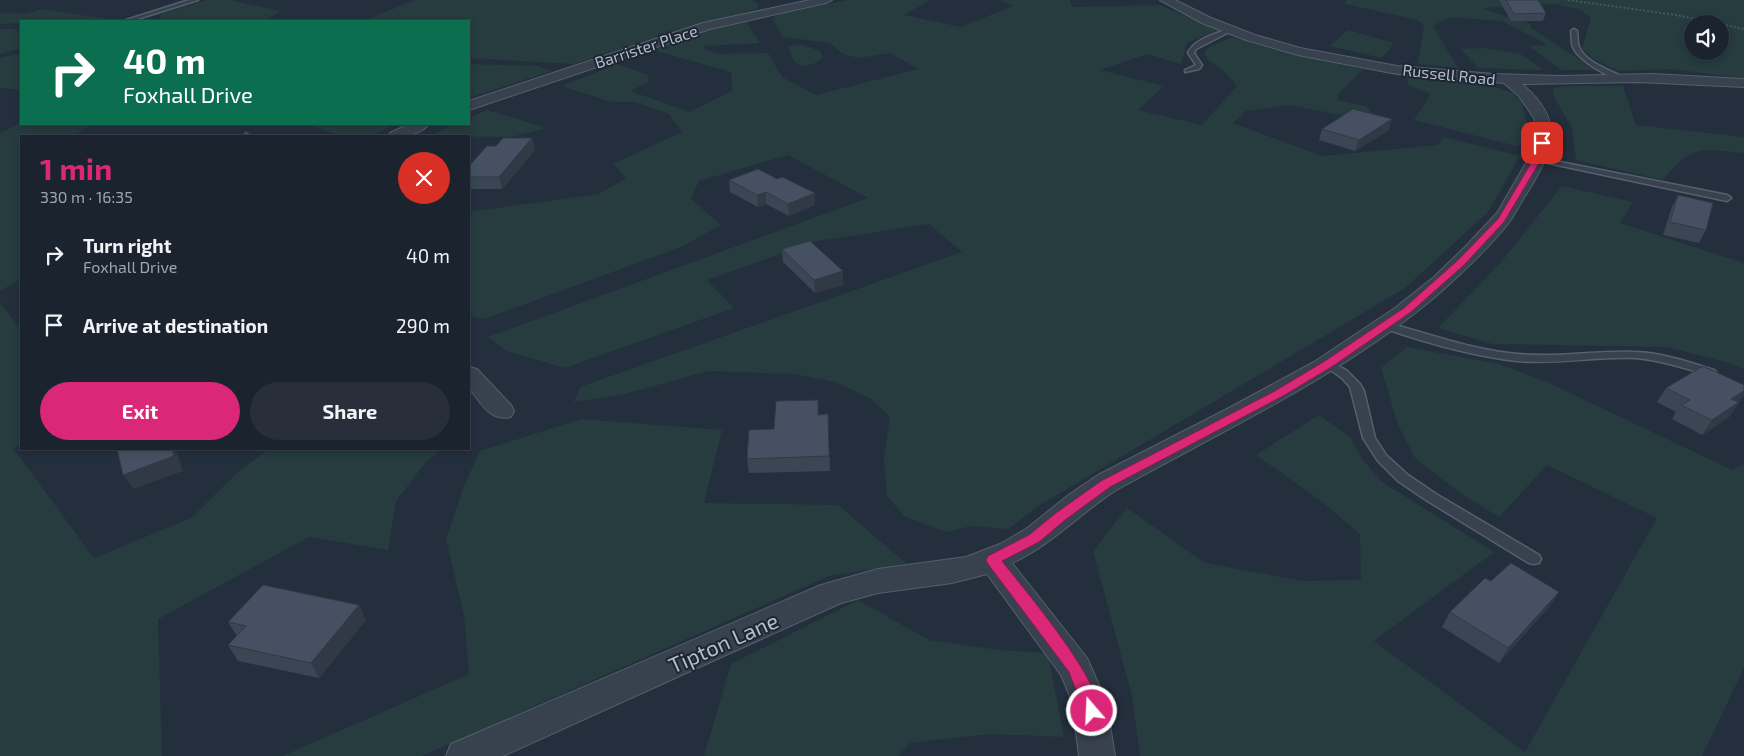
<!DOCTYPE html>
<meta charset="utf-8">
<style>
:root{--surface:#1b232e;--page:#282f3a;--text:#f1f3f6;--muted:#a0a4aa;--line:#39404a;--accent:#db2777}
body{margin:0;font-family:"Exo 2",sans-serif;background:var(--page);color:var(--text);height:100vh;display:flex;flex-direction:column;font-size:19px;white-space:nowrap}
*{box-sizing:border-box;margin:0}
p{font-size:16px;color:var(--muted)}
.icon{flex:none;width:28px;height:28px;fill:none;stroke:currentColor;stroke-width:2;stroke-linecap:round;stroke-linejoin:round}
.map{position:relative;flex:1;overflow:hidden}
.side{position:absolute;left:20px;top:135px;width:450px;height:315px;display:flex;flex-direction:column;background:var(--surface);border-radius:0px;box-shadow:0 2px 8px #0003,0 0 0 1px var(--line)}
.side>*{flex:none}
.guide{position:absolute;left:20px;top:20px;width:450px;height:105px;border-radius:0px;box-shadow:0 2px 8px #0003,0 0 0 1px var(--line);background:#0b6e4f;color:#fff;overflow:hidden}
.buttons{position:absolute;left:1684px;top:15px;display:grid;gap:10px}
.buttons a{display:grid;place-items:center;width:45px;height:45px;border-radius:50%;background:var(--surface);box-shadow:0 2px 8px #0003,0 0 0 1px var(--line);font-size:25px}
.pin{position:absolute;display:grid;place-items:center;width:42px;height:42px;color:#fff;margin:-21px;border-radius:10px;box-shadow:0 2px 8px #0006}
.me{position:absolute;width:55px;margin:-28px;rotate:341deg;stroke-linejoin:round;filter:drop-shadow(0 0 4px #0008)}
.turn{display:flex;align-items:center;gap:18px;height:105px;padding:0 20px;font-size:22px}
.turn .icon{width:65px;height:65px;stroke-width:2.5}
.turn b{display:block;font-size:35px;line-height:42px}
.round{display:grid;place-items:center;flex:none;width:52px;height:52px;border-radius:26px;background:var(--page)}
.headline{display:flex;align-items:center;justify-content:space-between;height:85px;padding:0 20px}
h1{font-size:30px;font-weight:700;line-height:38px;color:var(--accent)}
.primary-button{display:flex;gap:10px;margin-top:auto;padding:10px 20px}
.primary-button a{flex:1;height:58px;border-radius:30px;background:var(--accent);color:#fff;font-size:20px;font-weight:700;line-height:58px;text-align:center}
.primary-button a+a{background:var(--page);color:var(--text)}
ul{padding:0;list-style:none}
li{display:flex;align-items:center;gap:15px;height:70px;padding:0 20px}
li div{flex:1}
li b{display:block;font-size:19px}
li em{font-style:normal}
.map>svg:first-child{display:block}
.green{fill:#263c3f;fill-rule:evenodd}
.lines{fill:none;stroke-linecap:round;stroke-linejoin:round}
.lane-casing{stroke:#565f6c;stroke-width:3}
.street-casing{stroke:#565f6c;stroke-width:2}
.path{stroke:#44595c;stroke-width:2;stroke-dasharray:2 2;stroke-linecap:butt}
.lane{fill:#38414e;fill-rule:evenodd}
.street{fill:#38414e;fill-rule:evenodd}
.wall{fill:#3b4654}
.shaded-wall{fill:#303945}
.building{fill:#455162;stroke:#303945}
.route{fill:#db2777;stroke:#8e194d}
.labels{text-anchor:middle;dominant-baseline:central;stroke-width:4;stroke-linejoin:round;paint-order:stroke}
.far-street-label{font-size:16px;fill:#b4bcc9;stroke:#1d2633}
.near-street-label{font-size:22px;fill:#b4bcc9;stroke:#1d2633}
</style>
<div class="map">
<svg width="1744" height="756" viewBox="0 0 1744 756">
<rect width="100%" height="100%" fill="#242f3e"/>
<path class="green" d="M207,0H229L281,11L264,21H157L161,14Z
M415,0H753L759,5L757,9L682,29L574,64L469,58V21H363Z
M847,0H930L904,15L961,27L1013,6L999,0H1070L1072,7L1160,5L1218,30L1187,43L1181,64L1147,54L1100,70L1164,86L1138,110L1202,125L1237,86L1225,72L1208,60L1204,53L1209,47L1232,37L1290,53L1363,69L1338,94V100L1366,106L1372,113L1341,115L1288,105L1246,111L1233,123L1322,156L1438,145L1444,137L1520,156L1488,212L1405,288L1035,508L1009,529L971,526L946,532L904,516L887,496L884,458L890,417L870,398L835,382L794,374L708,371L625,394L574,402L580,387L962,252L929,224L817,241L707,280L734,308L565,368L507,351L488,337L868,198L788,155L699,181L691,199L721,225L681,247L484,319L469,316V212L599,194L626,178L613,164L682,132L669,114L635,102H611L562,86L617,64L648,75L649,82L630,91L690,112L732,91L731,72L653,50L721,26L745,20L760,43L704,46L705,50L717,54L768,53L782,77L816,95L919,69L890,53L859,58L843,54L830,43L783,37L772,18L780,14Z
M1346,0H1744V78L1670,69L1618,71L1595,60L1582,49L1591,18L1581,10L1554,4L1483,8C1499,16 1515,17 1531,24L1530,27L1595,70H1561L1529,46L1548,45L1502,21L1450,17L1433,26L1458,68L1418,64L1424,25L1417,20L1345,4ZM1692,24H1720V51H1692Z
M42,9L115,20L21,21V23L0,24V13L26,14Z
M0,29H15L21,33V48L0,54Z
M1348,30L1394,43L1382,58L1329,46Z
M803,45L820,51L823,57C817,64 802,70 794,61C791,57 790,50 788,46Z
M1484,48L1520,54L1544,70L1478,68L1461,49Z
M21,53V90L0,88V58Z
M469,64L538,66L551,71L469,98Z
M1407,74L1467,80L1487,84L1513,93L1521,101L1528,126L1520,147L1414,120L1431,94L1408,85Z
M1564,86H1623L1636,125L1744,137V153C1701,149 1692,144 1663,180L1576,160L1572,128L1553,95V88Z
M487,110L547,128L511,137L431,136L454,124H469V118Z
M21,123L93,124L73,136H21V279L0,291V133Z
M304,124H397C387,128 377,134 367,136C348,141 322,129 304,124Z
M1562,186L1633,202L1620,223L1744,263V369L1729,363L1667,347L1492,344L1438,328L1502,261Z
M0,303L21,331V445L13,448L94,558L191,518L238,472L269,449H441L426,462L396,501L388,550L309,537L158,619L162,756H0Z
M1407,347L1499,364L1547,382L1732,470L1744,464V668L1702,756H1140L1132,696L1093,551L1127,508L1205,563L1303,581L1361,580L1360,534L1320,500L1256,455L1319,415L1350,437L1363,460L1382,482L1494,552L1374,641L1525,752L1657,518L1547,465L1499,517L1460,493L1415,458L1398,425L1381,368Z
M581,419L722,430L704,503L838,505L907,564L829,576L422,756H283L469,674L464,616L446,539L463,488L480,451Z
M858,600L929,640L1000,650L1048,653L1064,737L990,734L910,743L898,756H704L731,664Z"/>
<g class="lines">
<defs>
<path id="lane" d="M189,0H198L131,21H123Z
M1228,29L1233,30L1196,49L1194,53L1202,65L1199,69L1185,72V70L1196,65L1188,53C1193,40 1215,34 1228,29Z
M1574,29L1577,31C1578,36 1577,43 1579,47C1585,62 1610,70 1623,77V79C1611,80 1578,60 1573,47C1571,43 1572,36 1571,31Z
M1535,157L1727,195L1731,198L1727,201L1538,161L1534,159Z
M1387,323C1431,334 1472,350 1517,354C1557,358 1596,350 1636,352C1662,353 1689,362 1714,370L1716,372L1710,375C1685,369 1662,360 1636,358C1596,356 1557,365 1517,361C1471,356 1427,343 1383,328L1382,326L1383,324Z
M1329,361L1346,370L1360,384L1364,391L1375,438L1386,455L1408,475L1436,494L1539,555L1541,559L1539,563L1534,564L1529,563L1426,500L1398,481L1378,461L1363,438L1350,387L1342,378L1325,366L1323,364L1325,362Z"/>
<path id="street" d="M810,0H832L826,3L710,29L469,110V101L703,23Z
M1160,0H1175L1211,18L1255,35L1300,48L1397,66L1494,74L1560,76L1653,74L1744,79V87L1638,82L1522,84C1566,121 1554,149 1527,193C1520,203 1515,215 1507,225C1486,251 1460,275 1435,297C1339,377 1226,429 1118,489C1081,512 1052,545 1012,563L1087,658L1106,701L1115,756H1079L1072,701L1061,675L987,574L952,583L878,593L841,603L503,756H446L451,744L821,585L878,569L966,557L1000,544L1026,529L1070,494L1098,475L1229,408L1314,362L1395,308L1434,277L1465,247L1497,213L1530,156L1536,130L1534,118L1519,96L1504,83L1397,74L1298,55L1246,40L1202,23Z
M409,124H429C419,136 402,137 388,136L390,133Z
M469,367L477,369L511,405L514,411L511,417C490,422 481,403 469,388Z"/>
</defs>
<use href="#lane" class="lane-casing"/>
<use href="#street" class="street-casing"/>
<path class="path" d="M1568,0L1676,15L1744,29"/>
<use href="#lane" class="lane"/>
<use href="#street" class="street"/>
</g>
<path class="wall" d="M1499,0H1538L1546,13L1543,21H1511Z
M1322,129L1389,130L1355,151L1319,140Z
M532,138L535,150L502,189H469V166Z
M729,180L815,205L789,216L766,204L758,207L730,192Z
M1678,195L1706,230L1699,243L1663,235L1672,207Z
M782,249L843,285L815,293L783,262Z
M1744,385V395L1729,417L1702,435L1672,419L1676,412L1657,402L1666,388Z
M828,414L830,471L749,473L747,459L774,429L818,415Z
M1491,581L1559,592L1549,607L1499,663L1442,627L1450,612Z
M359,605L366,620L319,678L238,661L228,645L237,636L228,622Z"/>
<path class="shaded-wall" d="M1392,119L1389,130L1355,151L1359,140Z
M532,138L535,150L502,189L499,177Z
M766,192V204L758,207L757,195Z
M815,193V205L789,216L788,204Z
M843,271V285L815,293L814,280Z
M1744,391V395L1739,402L1721,413L1731,399Z
M1739,402L1729,417L1702,435L1712,420Z
M172,449H176L183,471L133,489L123,475Z
M1559,592L1549,607L1499,663L1508,648Z
M359,605L366,620L319,678L311,663Z"/>
<path class="building" d="M1506,0H1538L1546,13L1514,14Z
M1353,109L1392,119L1359,140L1322,129Z
M246,131L253,136H241Z
M503,138H532L499,177H469V166L487,146H496Z
M758,169L777,179L782,177L815,193L788,204L766,192L757,195L729,180Z
M1678,195L1713,203L1706,230L1670,222Z
M810,241L843,271L814,280L782,249Z
M1703,366L1744,385V391L1731,399L1739,402L1712,420L1681,405L1690,400L1666,388Z
M818,400V415L828,414L829,456L747,459L749,430L774,429L776,401Z
M117,449H172L174,456L123,475Z
M1511,563L1559,592L1508,648L1450,612L1485,578L1491,581Z
M263,585L359,605L311,663L228,645L246,626L228,622Z"/>
<path class="route" d="M1540,141L1546,143L1542,158L1504,222L1464,265L1411,312L1333,366L1283,396L1110,487L1065,520L1039,542L1002,561C1021,586 1110,689 1097,716L1092,718L1086,716L1069,672L988,564L986,560L988,556L1029,535L1056,513L1101,481L1275,391L1325,361L1404,308L1457,261L1498,219L1534,158Z"/>
<g class="labels">
<g class="far-street-label">
<text transform="translate(646 46) rotate(-18)">Barrister Place</text>
<text transform="translate(1449 74) rotate(6)">Russell Road</text>
</g>
<g class="near-street-label">
<text transform="translate(723 642) rotate(-24)">Tipton Lane</text>
</g>
</g>
</svg>
<div class="buttons">
<a><svg class="icon" aria-label="sound" viewBox="0 0 24 24"><path d="M4 9h4l5-4v14l-5-4H4zM17 9q2 3 0 6"/></svg></a>
</div>
<div class="pin" style="left:1542px;top:143px;background:#d93025"><svg class="icon" aria-label="arrive" viewBox="0 0 24 24"><path d="M6 21V4h12l-3 4 3 4H6"/></svg></div>
<svg class="me" style="left:1092px;top:711px" viewBox="-20 -20 40 40"><circle r="17" fill="#db2777" stroke="#fff" stroke-width="3"/><path d="M0-11L8 9 0 5-8 9z" fill="#fff"/></svg>
<div class="guide">
<div class="turn"><svg class="icon" aria-label="right" viewBox="0 0 24 24"><path d="M7 20v-9h11M14 6l5 5-5 5"/></svg><div><b>40 m</b>Foxhall Drive</div></div>
</div>
<section class="side">
<div class="headline"><div><h1>1 min</h1><p>330 m · 16:35</p></div><a class="round" style="background:#d93025;color:#fff"><svg class="icon" aria-label="close" viewBox="0 0 24 24"><path d="M6 6l12 12M18 6L6 18"/></svg></a></div>
<ul>
<li><svg class="icon" aria-label="right" viewBox="0 0 24 24"><path d="M7 20v-9h11M14 6l5 5-5 5"/></svg><div><b>Turn right</b><p>Foxhall Drive</p></div><em>40 m</em></li>
<li><svg class="icon" aria-label="arrive" viewBox="0 0 24 24"><path d="M6 21V4h12l-3 4 3 4H6"/></svg><div><b>Arrive at destination</b></div><em>290 m</em></li>
</ul>
<div class="primary-button"><a>Exit</a><a>Share</a></div>
</section>
</div>
